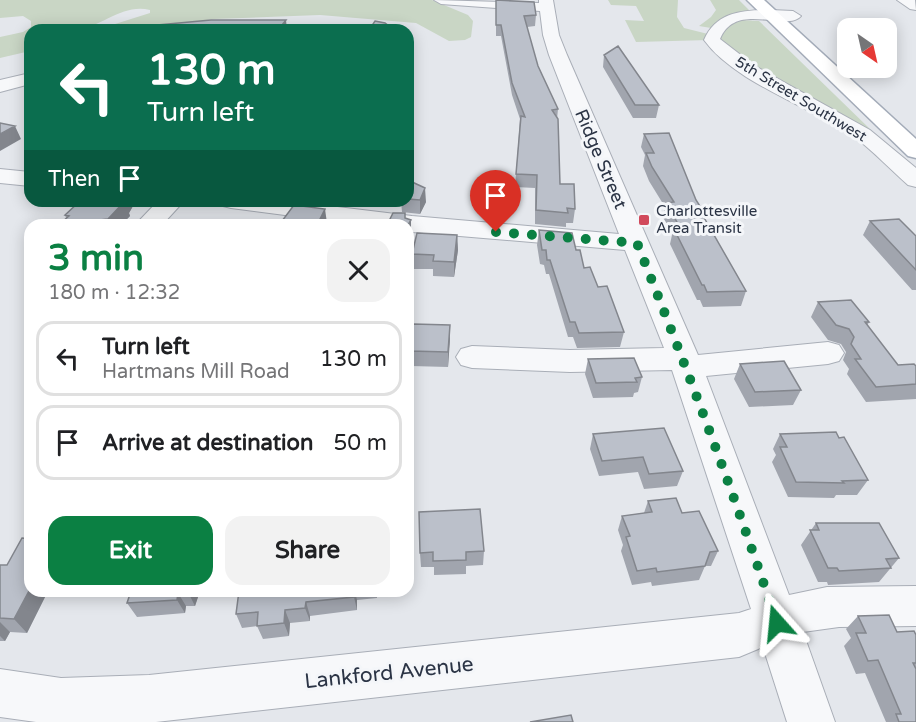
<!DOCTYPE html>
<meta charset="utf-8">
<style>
:root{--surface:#fff;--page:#f2f2f2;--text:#202124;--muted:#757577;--line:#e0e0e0;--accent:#0b8043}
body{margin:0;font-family:"Varela Round",sans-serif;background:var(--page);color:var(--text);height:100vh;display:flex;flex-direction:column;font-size:22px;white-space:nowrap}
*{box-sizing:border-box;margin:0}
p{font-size:20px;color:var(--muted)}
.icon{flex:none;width:33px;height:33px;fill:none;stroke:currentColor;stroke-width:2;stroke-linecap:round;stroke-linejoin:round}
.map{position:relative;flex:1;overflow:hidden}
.side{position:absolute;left:24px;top:219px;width:390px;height:378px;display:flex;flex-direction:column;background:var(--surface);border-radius:18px;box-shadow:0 3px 15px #0003}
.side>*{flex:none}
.banner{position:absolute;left:24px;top:24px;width:390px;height:183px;border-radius:18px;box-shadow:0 3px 15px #0003;background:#0b6e4f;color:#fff;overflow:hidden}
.needle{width:39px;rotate:146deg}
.buttons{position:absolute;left:837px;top:18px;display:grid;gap:12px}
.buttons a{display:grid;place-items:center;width:60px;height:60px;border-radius:12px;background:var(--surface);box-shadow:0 3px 15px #0003;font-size:30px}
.pin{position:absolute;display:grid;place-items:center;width:51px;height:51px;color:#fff;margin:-62px -26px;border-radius:50% 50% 50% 0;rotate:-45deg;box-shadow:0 0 6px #0007}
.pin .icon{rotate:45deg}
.me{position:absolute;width:66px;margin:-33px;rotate:342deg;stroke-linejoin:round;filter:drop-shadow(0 0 4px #0008)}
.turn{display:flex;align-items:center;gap:21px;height:126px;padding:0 24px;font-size:27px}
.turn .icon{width:78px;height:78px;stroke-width:2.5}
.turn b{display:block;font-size:42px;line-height:51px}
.then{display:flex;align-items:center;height:57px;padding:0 24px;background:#0003;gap:12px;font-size:22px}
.round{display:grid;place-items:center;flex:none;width:63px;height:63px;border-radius:18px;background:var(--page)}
.summary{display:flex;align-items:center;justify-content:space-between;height:102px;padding:0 24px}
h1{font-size:36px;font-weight:700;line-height:45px;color:var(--accent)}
.button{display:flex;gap:12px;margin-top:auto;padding:12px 24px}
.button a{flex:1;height:69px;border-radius:18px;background:var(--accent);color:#fff;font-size:24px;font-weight:700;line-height:69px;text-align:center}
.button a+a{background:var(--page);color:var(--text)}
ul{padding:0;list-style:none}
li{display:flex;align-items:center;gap:18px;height:75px;margin:0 12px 9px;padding:0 12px;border:3px solid var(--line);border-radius:18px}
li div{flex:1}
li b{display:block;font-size:22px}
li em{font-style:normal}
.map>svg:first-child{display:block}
.green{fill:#c9d6c5}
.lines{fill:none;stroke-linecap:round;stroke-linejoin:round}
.minor-casing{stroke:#a9aeb7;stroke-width:2}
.major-casing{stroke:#a3abb8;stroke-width:3}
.minor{fill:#f7f8fa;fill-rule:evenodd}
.major{fill:#fff;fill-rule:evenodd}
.wall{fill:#a1a5ae}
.shaded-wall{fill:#83868d}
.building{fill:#bbc0ca;stroke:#83868d;stroke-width:1.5}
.route{stroke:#0b8043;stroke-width:10;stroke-dasharray:0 18}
.poi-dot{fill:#d1495b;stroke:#f4f6f9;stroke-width:2}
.labels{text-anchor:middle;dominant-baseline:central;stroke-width:6;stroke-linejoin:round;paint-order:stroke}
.far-street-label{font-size:15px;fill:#2b3445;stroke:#f4f6f9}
.far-poi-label{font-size:15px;fill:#2b3445;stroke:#f4f6f9;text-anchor:start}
.street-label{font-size:18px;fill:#2b3445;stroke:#f4f6f9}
.near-street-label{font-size:21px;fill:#2b3445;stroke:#f4f6f9}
</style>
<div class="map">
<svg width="916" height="722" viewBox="0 0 916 722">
<rect width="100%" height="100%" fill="#e4e7ec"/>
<path class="green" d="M0,0H432L468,15L473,21L471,37L465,40L449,41L416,23L320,15L214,19L140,30H107L112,25L150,13V10C124,3 102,26 78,30C63,33 45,30 30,30V51L0,58V37L23,32L31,27V21L23,16L0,18Z
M608,0H678L677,17L684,28L708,34L709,40L636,42L625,20L644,21L636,6L611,5Z
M710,0H739L750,11L721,20L711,28L699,26L711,17L716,10Z
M741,20L759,21L871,130L723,49L717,36L732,22Z"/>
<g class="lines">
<defs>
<path id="minor" d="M434,0L539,3V0H553L559,35L567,55L698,355L828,342L839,345L844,353L839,361L828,364L706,376L789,595L827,587L916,586V626L839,627L803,632L835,722H787L763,647L739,657L156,722H36L0,717V669L61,678L149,675L739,613L751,609L672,370L570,372L472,368L461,365L456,357L461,349L472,346L570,350L664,348L625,250L412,232L408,231V225H362L231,208L223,206L219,201H288L412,216L619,234L549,55L543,35L540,11L441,4Z
M897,0H915L916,10L910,9Z
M771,10L793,11L801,16C786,33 736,0 720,39L755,66L870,130L916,168V187L908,185C891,170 874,152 856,138C812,107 735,83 704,40C716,12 742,10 771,10Z
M30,73V84L0,92V80Z
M0,169L30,172V186L0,183Z
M158,201H184L162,225H135Z"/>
<path id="major" d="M747,0H764L916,139V158L908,156Z"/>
</defs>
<use href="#minor" class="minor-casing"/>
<use href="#major" class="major-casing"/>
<use href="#minor" class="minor"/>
<use href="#major" class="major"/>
</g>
<path class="wall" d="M496,0L536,15L535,26L527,27L538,66L558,109L557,119L560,184L575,209L573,223H566V227L535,224V188L515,187L520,119L512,95L501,36H496Z
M604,55L659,105L656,118H633L603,67Z
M644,134L696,200L705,214L704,218L746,291L741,306L703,307L700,300H697L670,244L672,235L663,217L665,207L649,181L643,166L645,155L641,147Z
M408,184L426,202L420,214L402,212L401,201H408Z
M308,201H342L339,205Z
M133,206L129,213L130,216L121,225H64L62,222L66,218L65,215Z
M870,221L916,236V290H912L863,235Z
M539,230L576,250L584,268L598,287L624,332L620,347L577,348L573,337H568L549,274H546L544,265L540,264L537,245Z
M457,235L458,250L454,277L433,276V269H413L412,254Z
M818,302L869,322L867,326L898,365L916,366V399L866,402L847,374L849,369L843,360L846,352L841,344L828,340L811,317Z
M450,325L448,367L411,366L410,351Z
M588,359L642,377L638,392L634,393L633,397L593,398L585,374Z
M740,364L801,390L793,405L749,407L734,379Z
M593,434L683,471L677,486L644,489L638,472L599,476L590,449Z
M780,434L839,438L868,480L857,495H836L834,498L788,497L772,462L776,455L773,449Z
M648,501L682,513L718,551L711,566H705L699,580L652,586L651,582L632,585L621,551L623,545L618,530L622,516L644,513Z
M816,523L899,558L879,582L828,585L827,582H818L801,545Z
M484,551L483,565L466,566V574L434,575V567H421L420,553Z
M0,565L30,591H48L27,633L10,632L5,641H0Z
M131,591H200L195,606H186L185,613L137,617L127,603Z
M239,591H377V598L357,600V610L310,616V621L290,623L289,636L263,639L257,626L242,628L236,614Z
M858,616L897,632L916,635V722H886L865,673L856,674L844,646L851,638L846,629Z"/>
<path class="shaded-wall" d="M286,20L287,30H278Z
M15,126L21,139L0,151V134Z
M425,188L426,202L420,214V200Z
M122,201H131L133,206L129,213L130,216L121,225H89L92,221Z
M325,209L327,223L326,225H317Z
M411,220V234L408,242V225Z
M457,235L458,250L454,277V262Z
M450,325V340L448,367V352Z
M30,589V591H48L27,633L14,619Z
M188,591H200L195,606L188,592Z
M354,591H355L357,600V610L354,597Z
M178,593L186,606L185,613L177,600Z
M306,602L310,616V621L305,608Z
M285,610L290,623L289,636L284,623Z
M0,622L10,632L5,641L0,636Z"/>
<path class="building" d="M496,0L534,2L536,15L524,16L538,66L558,109L552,110L558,119L560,184H574L575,209L567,208L568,213L536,210L537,175L516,174L521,116L525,117L512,83L501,25H496Z
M211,20H286L278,30H111L125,28Z
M375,21L385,23L394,30H369Z
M618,46L659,105H635L604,55Z
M0,123L15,126L0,134Z
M669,133L696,200L705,214H702L746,291L707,292L704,285H702L674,229H681L666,203L674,202L652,167L646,153H654L644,134Z
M410,181L425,188L420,200L408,199V184Z
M80,201H122L124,202L108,219L92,221L89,225L62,222L69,216L65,215Z
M294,205L325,209L317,225H279Z
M393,213H405V218L411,220L408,225H376L377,222L388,223Z
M899,219L916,236V270L870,221Z
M539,230L572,233L576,250H580L584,268L590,267L598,287L607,286L624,332L579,333L575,322H570L550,260H547L546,250H542Z
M417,233L457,235L454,262L433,261L434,255L412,254Z
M851,300L869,322H865L898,365L914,364L916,366V384L876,387L855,359H861L851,344L854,337L849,329L836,325L818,302Z
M413,324L450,325L448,352L410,351Z
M634,358L642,377L635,378L637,382L596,383L588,359Z
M784,361L801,390L755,392L740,364Z
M664,428L683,471L649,474L643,457L602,461L593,434Z
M836,432L839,438L844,437L868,480L842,481L844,483L796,482L780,447H787L780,434Z
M676,498L682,513L699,511L718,551L710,552L705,566L657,572L656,568L637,571L626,537L630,536L622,516L652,512L648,501Z
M480,509L484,551L466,552V560L433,561V552L420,553L419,512Z
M816,523H879L899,558L886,559L891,568L839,571L837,568H828L810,530H819Z
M22,538L30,539V589L14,619L0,618V565H7Z
M131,591H188V592L178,593L177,600L127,603Z
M239,591H354V597L306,602L305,608L285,610L284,623L257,626L258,612L236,614Z
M889,615L897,632L914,631L916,635V663H913L916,669V722H899L896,714H901L878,660L868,661L856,633H866L858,616Z
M571,715L573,722H530Z"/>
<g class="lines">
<path class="route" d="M496,232L637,243C687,368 734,494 777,623"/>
</g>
<rect class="poi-dot" x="638" y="214" width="12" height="12" rx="3"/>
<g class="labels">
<g class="far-street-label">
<text transform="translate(801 99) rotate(31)">5th Street Southwest</text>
</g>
<g class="far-poi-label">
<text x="656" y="211">Charlottesville<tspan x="656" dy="17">Area Transit</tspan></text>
</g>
<g class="street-label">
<text transform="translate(601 159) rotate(67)">Ridge Street</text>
</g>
<g class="near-street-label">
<text transform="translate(389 673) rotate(-6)">Lankford Avenue</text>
</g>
</g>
</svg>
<div class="buttons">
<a><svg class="needle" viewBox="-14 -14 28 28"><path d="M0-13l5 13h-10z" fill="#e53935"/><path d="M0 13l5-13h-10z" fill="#757577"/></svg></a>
</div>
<div class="pin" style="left:496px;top:232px;background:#d93025"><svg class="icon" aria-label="arrive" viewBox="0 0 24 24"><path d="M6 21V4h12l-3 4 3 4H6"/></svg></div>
<svg class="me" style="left:777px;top:623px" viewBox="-20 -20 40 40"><path d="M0-17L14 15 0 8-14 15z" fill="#0b8043" stroke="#fff" stroke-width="4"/></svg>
<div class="banner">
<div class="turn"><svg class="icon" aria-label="left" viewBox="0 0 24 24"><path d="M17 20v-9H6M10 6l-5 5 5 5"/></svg><div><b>130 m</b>Turn left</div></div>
<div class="then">Then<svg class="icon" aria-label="arrive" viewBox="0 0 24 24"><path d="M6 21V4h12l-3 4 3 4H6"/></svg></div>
</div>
<section class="side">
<div class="summary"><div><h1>3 min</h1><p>180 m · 12:32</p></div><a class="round"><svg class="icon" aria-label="close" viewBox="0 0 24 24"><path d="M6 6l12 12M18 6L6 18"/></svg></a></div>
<ul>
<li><svg class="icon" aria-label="left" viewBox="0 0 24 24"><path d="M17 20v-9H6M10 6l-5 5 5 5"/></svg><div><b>Turn left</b><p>Hartmans Mill Road</p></div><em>130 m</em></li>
<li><svg class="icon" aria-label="arrive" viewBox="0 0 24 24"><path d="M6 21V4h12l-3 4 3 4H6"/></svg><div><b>Arrive at destination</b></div><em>50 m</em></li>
</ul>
<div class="button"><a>Exit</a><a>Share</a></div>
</section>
</div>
